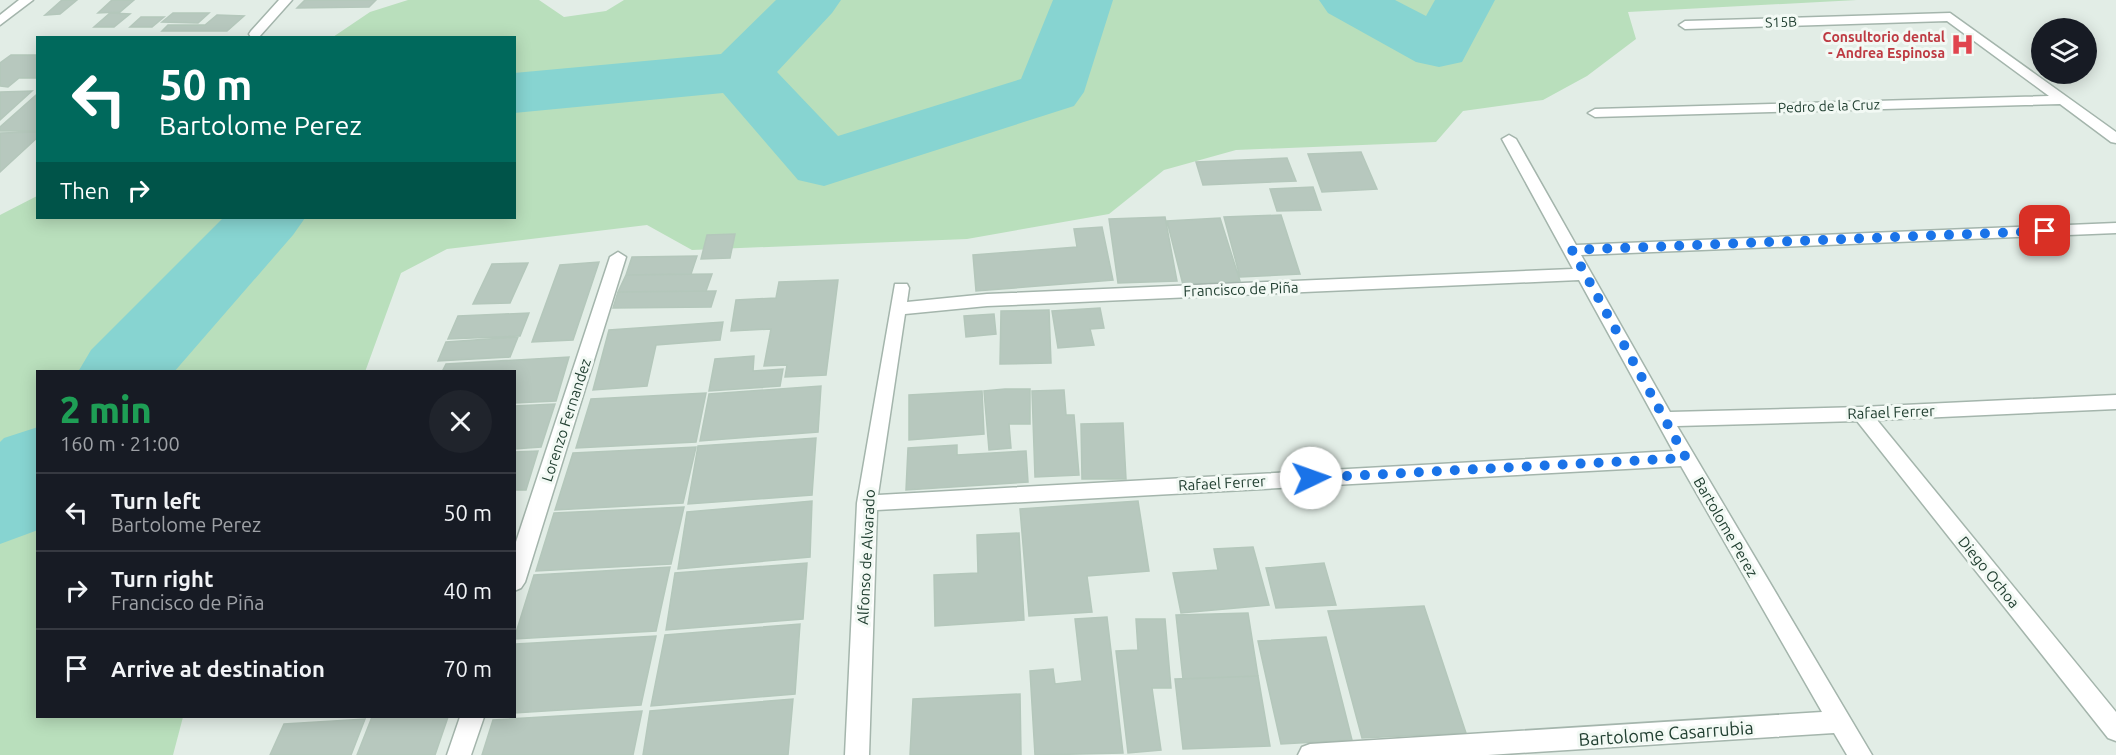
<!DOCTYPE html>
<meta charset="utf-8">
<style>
:root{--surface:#171b24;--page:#20242c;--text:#f1f3f6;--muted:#9ea1a6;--line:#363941}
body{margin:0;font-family:Ubuntu,sans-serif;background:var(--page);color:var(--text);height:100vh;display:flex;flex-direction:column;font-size:22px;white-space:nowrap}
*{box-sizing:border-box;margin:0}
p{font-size:20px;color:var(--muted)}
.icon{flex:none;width:33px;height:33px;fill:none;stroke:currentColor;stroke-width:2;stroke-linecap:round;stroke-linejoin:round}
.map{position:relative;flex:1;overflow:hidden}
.side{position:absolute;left:36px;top:370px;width:480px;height:348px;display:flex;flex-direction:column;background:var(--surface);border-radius:0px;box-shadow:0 3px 15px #0003}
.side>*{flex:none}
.hud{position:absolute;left:36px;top:36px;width:480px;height:183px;border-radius:0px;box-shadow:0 3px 15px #0003;background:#00695c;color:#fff;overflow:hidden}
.tools{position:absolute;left:2031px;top:18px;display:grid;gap:12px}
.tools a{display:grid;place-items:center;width:66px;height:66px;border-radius:50%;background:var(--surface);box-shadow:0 3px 15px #0003;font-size:30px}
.pin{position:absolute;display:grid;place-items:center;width:51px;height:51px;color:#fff;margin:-26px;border-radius:12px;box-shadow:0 3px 9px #0006}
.me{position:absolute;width:66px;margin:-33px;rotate:87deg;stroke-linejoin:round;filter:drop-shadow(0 0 4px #0008)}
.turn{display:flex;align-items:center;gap:21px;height:126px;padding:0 24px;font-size:27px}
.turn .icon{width:78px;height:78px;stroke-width:2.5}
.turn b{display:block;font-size:42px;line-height:51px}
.then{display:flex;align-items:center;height:57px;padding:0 24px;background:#0003;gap:12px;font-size:22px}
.round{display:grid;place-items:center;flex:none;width:63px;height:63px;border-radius:32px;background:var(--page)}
.summary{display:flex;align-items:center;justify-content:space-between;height:102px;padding:0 24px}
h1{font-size:36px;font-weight:800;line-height:45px;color:#1e9e55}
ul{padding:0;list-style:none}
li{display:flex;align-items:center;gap:18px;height:78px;padding:0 24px;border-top:2px solid var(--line)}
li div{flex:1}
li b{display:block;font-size:22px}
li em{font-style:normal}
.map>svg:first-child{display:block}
.green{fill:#b9dfbc}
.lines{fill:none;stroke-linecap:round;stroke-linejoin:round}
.river{fill:#87d4d1;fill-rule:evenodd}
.building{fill:#b7c8be;stroke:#b4c7bb;stroke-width:1.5}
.street-casing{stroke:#a4b5ac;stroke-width:3}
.street{fill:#fff;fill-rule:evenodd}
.route{stroke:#1a73e8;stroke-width:10;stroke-dasharray:0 18}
.labels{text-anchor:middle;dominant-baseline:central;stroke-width:6;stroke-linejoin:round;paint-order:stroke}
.far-street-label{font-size:14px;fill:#213f31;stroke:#f2f9f4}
.far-health-label{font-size:14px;font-weight:bold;fill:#be3a42;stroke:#f2f9f4;text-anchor:end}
.street-label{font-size:15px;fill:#213f31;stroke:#f2f9f4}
.near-street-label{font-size:18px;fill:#213f31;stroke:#f2f9f4}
</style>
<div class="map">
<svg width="2116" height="755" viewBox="0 0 2116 755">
<rect width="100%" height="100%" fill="#e2ede6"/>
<path class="green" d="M408,0H539L564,17L606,11L624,0H1857L1628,12L1636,39L1587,76L1543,100L1463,111L1436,142L1236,150L1164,170L1109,214L967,239L692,250L647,225L447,249L401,273L365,372H38V717H183L173,755H0V215L37,196L38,218H514V38L333,37L370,12Z"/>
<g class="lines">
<path class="river" d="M776,0H841L832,13L777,72L838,136L1021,79L1053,0H1113L1084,92L1074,106L824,186L798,180L723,93L514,113V73L721,54Z
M1319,0H1395L1426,16L1435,0H1495L1462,62L1439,67L1416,62L1328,13Z
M223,218H305L293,235L174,372H78L91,350Z
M38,427V530L0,544V442L4,438Z"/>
</g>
<path class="building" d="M62,0H77L60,14L45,15Z
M112,0H134L120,12L98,13Z
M305,0H376L369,7L297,8Z
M110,13L130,14L114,27H94Z
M173,13H209L198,23L162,22Z
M217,15L244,16L227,31H162L168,25H205Z
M141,17H164L152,27H130Z
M11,55H38L35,59H38V78H19L8,87L0,86V63Z
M32,91L0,120V92Z
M36,95L38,131H0V127Z
M38,132V137L0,172V133Z
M1361,152L1377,189L1322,192L1308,154Z
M1287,158L1296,181L1203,185L1196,162Z
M1313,187L1321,210L1277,211L1270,189Z
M1281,215L1300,274L1240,277L1224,217Z
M1165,217L1177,281L1118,283L1109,219Z
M1220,218L1240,281L1183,285L1167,221Z
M1102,227L1113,280L976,291L973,255L1077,247L1074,229Z
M735,234L730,258L701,259L707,235Z
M697,256L691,274L626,275L632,257Z
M599,262L573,340L532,342L560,265Z
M528,263L510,303L473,304L492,264Z
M712,274L706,291L618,292L626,275Z
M838,280L826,375L785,377L787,365L764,366L771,329L731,331L736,300L776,298L779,282Z
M716,291L711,307L613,308L618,292Z
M1100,308L1104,328L1090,329L1094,345L1058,348L1052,311Z
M1049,310L1051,363L1000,364L1001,311Z
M529,313L520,336L448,339L458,316Z
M994,314L996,334L966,337L964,316Z
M723,322L720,340L656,345L647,386L593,390L609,330Z
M518,337L510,357L438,361L446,342Z
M754,356L753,371L783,369L780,386L709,391L715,359Z
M569,357L556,401L514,403V372H442L446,364Z
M821,386L818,432L700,441L709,394Z
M1005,389H1030V424H1009L1011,448L989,450L984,391Z
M1064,390L1066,415H1074L1079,475L1035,477L1032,391Z
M982,391L984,434L909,440V395Z
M706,393L696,442L576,448L591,399Z
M555,404L541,447L514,449V406Z
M1123,423L1126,479H1082L1081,424Z
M816,438L812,495L688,504L698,446Z
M957,445V455L1026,451L1028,482L906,490L908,448Z
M696,447L683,503L555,510L573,453Z
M538,451L526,490H514V452Z
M812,501L810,557L678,569L687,512Z
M1138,501L1149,571L1087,576L1092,612L1029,616L1020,509Z
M684,507L671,564L536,571L554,513Z
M1019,533L1024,620L935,626L934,575L978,573L977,535Z
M1253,547L1269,605L1181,613L1173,573L1218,570L1214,549Z
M807,563L803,619L666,630L675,573Z
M1324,563L1336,605L1276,608L1266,568Z
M670,567L656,631L514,639L534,575Z
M1424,606L1466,733L1362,738L1328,611Z
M1248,613L1258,676L1183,679L1176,615Z
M1107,617L1123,753L1035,755L1030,671L1053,669L1055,684L1082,681L1075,619Z
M1136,619H1165L1171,688H1152L1161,750L1128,753L1116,651L1138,650Z
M800,624L795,694L651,706L665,635Z
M656,636L641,705L514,713L516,644Z
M1326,637L1352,740L1281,744L1258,641Z
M1258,676L1270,746L1183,749L1175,679Z
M1020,694L1021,755H910L913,699Z
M793,699L788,755H643L650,711Z
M642,711L633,755H482L493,720Z
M372,717H448L435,755H357Z
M365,719L351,755H270L284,724Z"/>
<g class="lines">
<defs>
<path id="street" d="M19,0H33L0,25V15Z
M279,0H292L259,37H251L249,34L251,31Z
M1950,13L2116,132V143L2111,142L2060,104L1595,117L1588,113L1595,109L2049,96L1947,21L1685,29L1679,25L1685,21Z
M1509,135L1516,139L1576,245L2116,223V233L1581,255L1670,412L1862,407L2116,395V409L1877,420L2116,712V741L2108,738L1857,421L1677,426L1872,755H1847L1834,733L1488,755H1298L1302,747L1310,744L1822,712L1681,466L877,510L869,755H845L857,503L895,284H907L909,288L907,302L987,294L1573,269L1502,139ZM1579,280L1673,451L878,495L905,314L987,306Z
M618,252L626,257L525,582L521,588L514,591V548L610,257Z
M460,717H484L471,755H447Z"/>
</defs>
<use href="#street" class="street-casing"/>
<use href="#street" class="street"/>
</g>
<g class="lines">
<path class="route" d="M1311,478L1686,458L1572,250L2045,231"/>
</g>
<defs>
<symbol id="hospital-bare" viewBox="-9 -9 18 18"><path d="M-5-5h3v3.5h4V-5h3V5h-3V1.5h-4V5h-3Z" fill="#e0444e" stroke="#f2f9f4" stroke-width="2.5" paint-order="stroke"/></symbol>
</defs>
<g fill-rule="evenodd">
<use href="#hospital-bare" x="1946" y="28" width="33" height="33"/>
</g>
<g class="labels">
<g class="far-street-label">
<text transform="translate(1781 22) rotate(-2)">S15B</text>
<text transform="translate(1829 106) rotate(-2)">Pedro de la Cruz</text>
</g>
<g class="far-health-label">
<text x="1945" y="37">Consultorio dental<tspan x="1945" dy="16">- Andrea Espinosa</tspan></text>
</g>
<g class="street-label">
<text transform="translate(1241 289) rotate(-2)">Francisco de Piña</text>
<text transform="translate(1891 412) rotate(-2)">Rafael Ferrer</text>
<text transform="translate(566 420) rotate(-72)">Lorenzo Fernandez</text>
<text transform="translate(1222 483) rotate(-3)">Rafael Ferrer</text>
<text transform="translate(1726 527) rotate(60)">Bartolome Perez</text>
<text transform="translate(866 557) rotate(-87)">Alfonso de Alvarado</text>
<text transform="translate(1989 572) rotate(51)">Diego Ochoa</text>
</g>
<g class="near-street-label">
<text transform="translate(1666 733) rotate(-4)">Bartolome Casarrubia</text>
</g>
</g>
</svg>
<div class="tools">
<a><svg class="icon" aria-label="layers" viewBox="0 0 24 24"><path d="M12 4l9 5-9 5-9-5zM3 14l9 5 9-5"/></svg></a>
</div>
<div class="pin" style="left:2045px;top:231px;background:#d93025"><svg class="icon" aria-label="arrive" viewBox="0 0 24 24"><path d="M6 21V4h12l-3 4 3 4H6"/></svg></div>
<svg class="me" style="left:1311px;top:478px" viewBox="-20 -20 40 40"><circle r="19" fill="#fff"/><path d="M0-13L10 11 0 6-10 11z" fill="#1a73e8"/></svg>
<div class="hud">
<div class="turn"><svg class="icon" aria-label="left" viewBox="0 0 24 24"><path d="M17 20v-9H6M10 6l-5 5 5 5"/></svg><div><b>50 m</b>Bartolome Perez</div></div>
<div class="then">Then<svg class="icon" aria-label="right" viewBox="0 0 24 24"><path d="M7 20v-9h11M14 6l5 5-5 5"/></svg></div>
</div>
<section class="side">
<div class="summary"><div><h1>2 min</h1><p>160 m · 21:00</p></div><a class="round"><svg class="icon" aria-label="close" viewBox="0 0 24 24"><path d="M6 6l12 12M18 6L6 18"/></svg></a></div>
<ul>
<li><svg class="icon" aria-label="left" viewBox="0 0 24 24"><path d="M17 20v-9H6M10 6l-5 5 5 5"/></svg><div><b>Turn left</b><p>Bartolome Perez</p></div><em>50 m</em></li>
<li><svg class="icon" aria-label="right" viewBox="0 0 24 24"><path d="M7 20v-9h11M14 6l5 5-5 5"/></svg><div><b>Turn right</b><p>Francisco de Piña</p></div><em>40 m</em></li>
<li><svg class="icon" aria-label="arrive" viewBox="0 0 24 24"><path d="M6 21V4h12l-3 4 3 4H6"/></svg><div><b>Arrive at destination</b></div><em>70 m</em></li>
</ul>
</section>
</div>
